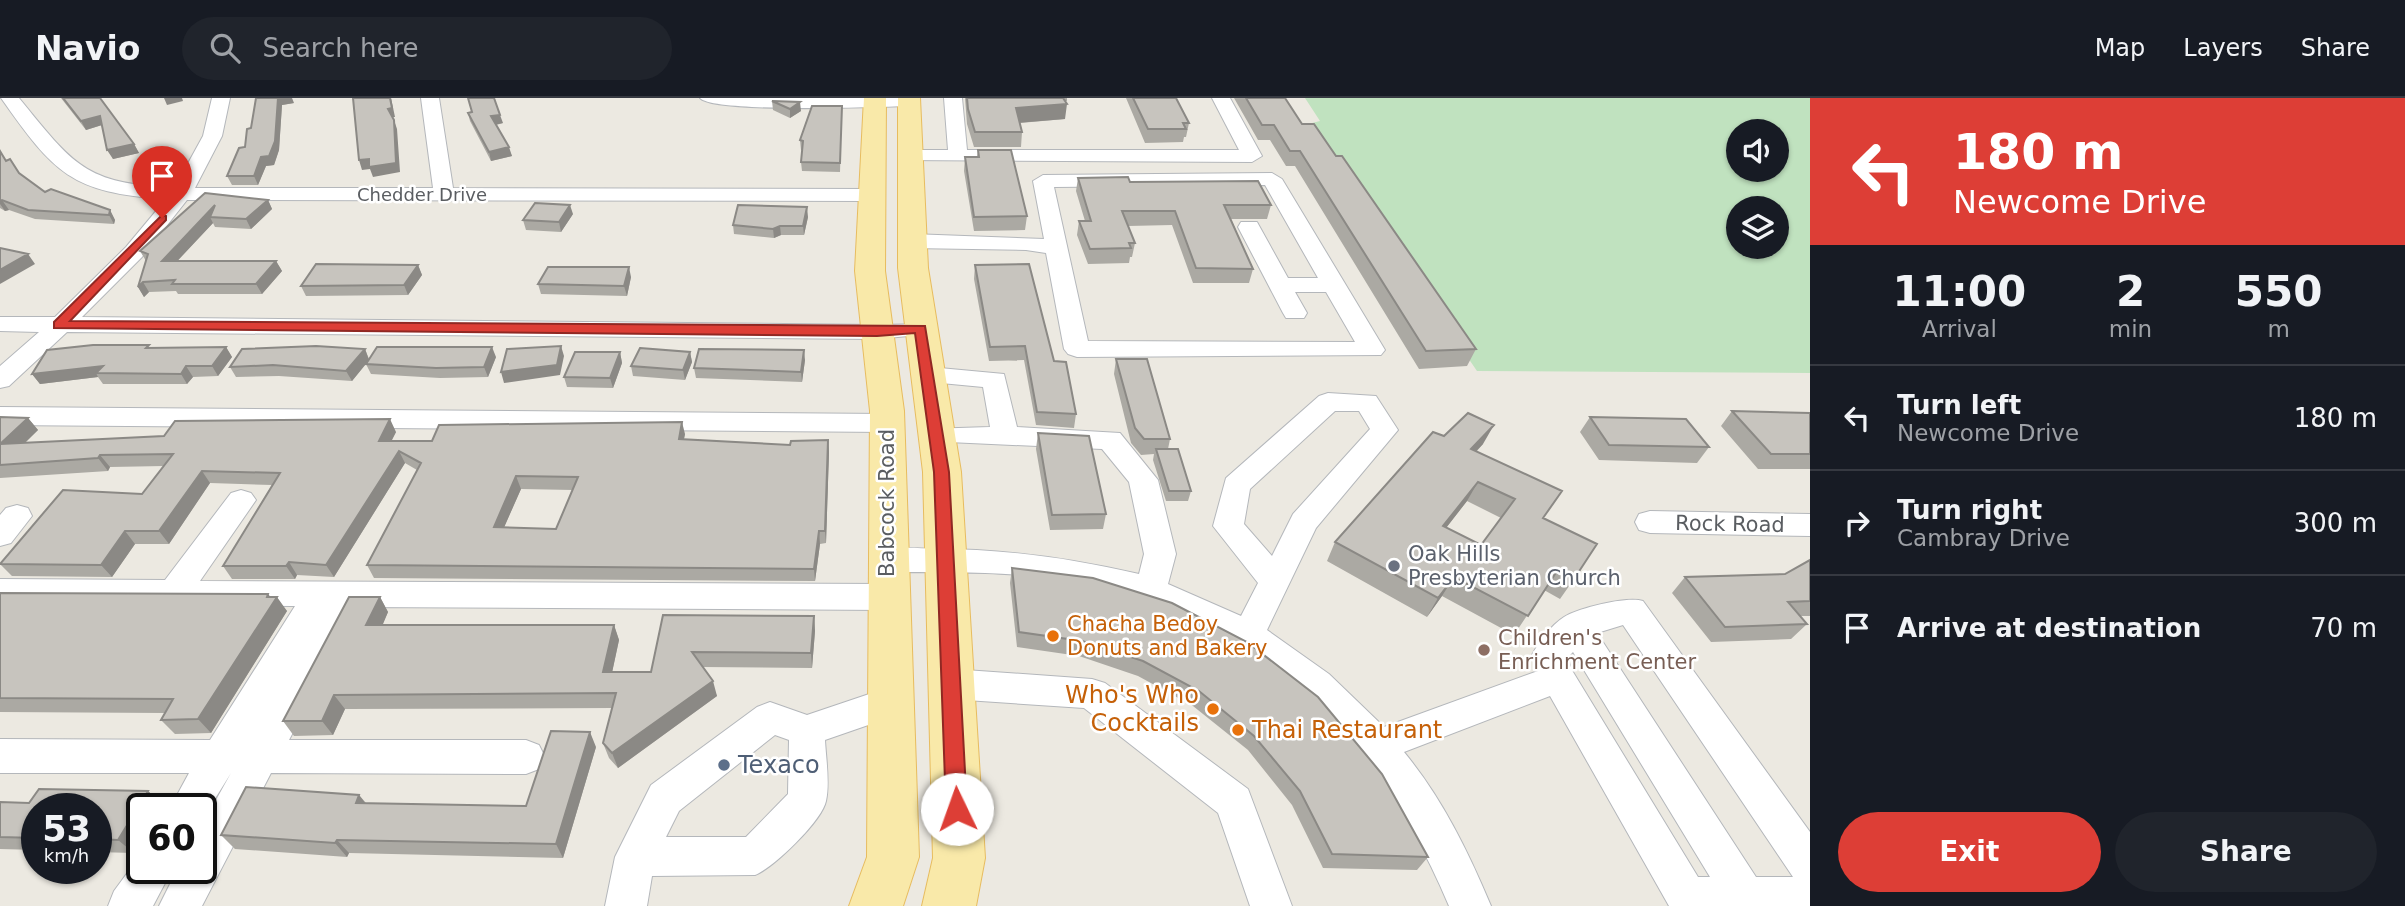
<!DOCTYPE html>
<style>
:root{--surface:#171b24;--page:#20242c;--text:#f1f3f6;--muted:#9ea1a6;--line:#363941;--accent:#dd3e36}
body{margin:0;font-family:"DejaVu Sans",sans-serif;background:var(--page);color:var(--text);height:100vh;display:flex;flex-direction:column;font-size:26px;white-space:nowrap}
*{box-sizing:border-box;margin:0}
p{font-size:23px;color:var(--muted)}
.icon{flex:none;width:38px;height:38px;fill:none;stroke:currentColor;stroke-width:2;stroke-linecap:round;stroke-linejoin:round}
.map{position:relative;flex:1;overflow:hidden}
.side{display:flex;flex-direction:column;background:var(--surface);width:595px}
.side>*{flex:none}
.banner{background:#dd3e36;color:#fff;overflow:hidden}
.buttons{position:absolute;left:1726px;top:21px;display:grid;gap:14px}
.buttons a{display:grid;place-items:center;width:63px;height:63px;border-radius:50%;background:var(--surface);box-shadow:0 2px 5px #0004;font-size:35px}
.speed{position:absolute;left:21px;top:695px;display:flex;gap:14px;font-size:35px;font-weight:700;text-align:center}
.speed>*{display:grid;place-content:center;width:91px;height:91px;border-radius:50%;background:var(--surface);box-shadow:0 2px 5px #0004;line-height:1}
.speed small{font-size:18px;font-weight:400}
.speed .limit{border:4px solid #111;border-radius:10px;background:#fff;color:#111}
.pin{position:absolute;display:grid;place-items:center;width:60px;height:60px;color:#fff;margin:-72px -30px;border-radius:50% 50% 50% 0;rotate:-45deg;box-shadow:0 0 7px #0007}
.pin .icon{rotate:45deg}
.me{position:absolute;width:77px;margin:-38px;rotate:357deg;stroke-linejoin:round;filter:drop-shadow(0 0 5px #0008)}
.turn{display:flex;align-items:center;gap:24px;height:147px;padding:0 28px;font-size:32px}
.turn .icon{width:91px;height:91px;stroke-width:2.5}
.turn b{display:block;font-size:49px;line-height:60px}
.eta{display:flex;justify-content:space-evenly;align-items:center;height:119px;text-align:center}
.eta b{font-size:42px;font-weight:600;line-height:49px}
.primary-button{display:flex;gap:14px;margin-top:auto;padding:14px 28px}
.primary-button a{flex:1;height:80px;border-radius:42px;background:var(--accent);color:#fff;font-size:28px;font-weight:600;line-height:80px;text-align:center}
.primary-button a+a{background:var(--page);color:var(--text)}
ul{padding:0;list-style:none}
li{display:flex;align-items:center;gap:21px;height:105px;padding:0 28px;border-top:2px solid var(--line)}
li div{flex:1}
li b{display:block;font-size:26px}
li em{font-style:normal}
header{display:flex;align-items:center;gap:42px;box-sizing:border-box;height:98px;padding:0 35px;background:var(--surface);border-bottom:2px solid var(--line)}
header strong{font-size:33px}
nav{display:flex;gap:38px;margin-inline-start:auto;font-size:24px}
.search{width:490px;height:63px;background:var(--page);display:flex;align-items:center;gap:18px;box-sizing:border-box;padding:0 24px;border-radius:38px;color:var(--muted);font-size:26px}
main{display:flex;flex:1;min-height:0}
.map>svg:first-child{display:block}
.green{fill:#c0e2bf;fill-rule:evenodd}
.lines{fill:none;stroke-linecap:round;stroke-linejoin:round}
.minor-casing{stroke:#b4b7bb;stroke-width:2}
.major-casing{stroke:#e7bc5f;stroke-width:2}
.minor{fill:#fff;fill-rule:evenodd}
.major{fill:#f9e9a9;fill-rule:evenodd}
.wall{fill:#aba9a3;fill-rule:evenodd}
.shaded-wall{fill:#8b8985}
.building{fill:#c7c4be;stroke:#8b8985;stroke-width:2;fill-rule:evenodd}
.route{fill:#dd3e36;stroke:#902823;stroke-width:2}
.worship-dot{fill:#6b7280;stroke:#fff;stroke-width:2.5}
.food-dot{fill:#e8710a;stroke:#fff;stroke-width:2.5}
.education-dot{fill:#8d6e63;stroke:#fff;stroke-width:2.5}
.service-dot{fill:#5c6f8a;stroke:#fff;stroke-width:2.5}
.labels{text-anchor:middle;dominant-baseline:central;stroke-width:5;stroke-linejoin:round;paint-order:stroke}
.far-street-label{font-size:18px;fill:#5a5d61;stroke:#fff}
.street-label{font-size:21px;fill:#5a5d61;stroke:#fff}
.worship-label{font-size:21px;fill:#5b616d;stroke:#fff;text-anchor:start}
.food-label{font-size:21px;fill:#c56008;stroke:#fff;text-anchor:start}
.education-label{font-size:21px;fill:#785e54;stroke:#fff;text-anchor:start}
.near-food-label{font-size:24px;fill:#c56008;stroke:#fff;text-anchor:end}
.near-service-label{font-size:24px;fill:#4e5e75;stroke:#fff;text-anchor:start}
</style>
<header>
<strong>Navio</strong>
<div class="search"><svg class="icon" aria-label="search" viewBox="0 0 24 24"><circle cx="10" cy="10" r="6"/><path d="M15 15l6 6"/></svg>Search here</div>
<nav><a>Map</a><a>Layers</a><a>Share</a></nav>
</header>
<main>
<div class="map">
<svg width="1810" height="808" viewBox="0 0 1810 808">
<rect width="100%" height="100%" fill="#ece9e1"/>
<path class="green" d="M1305,0H1810V275L1477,273L1308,26L1320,23ZM1738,33H1776V72H1738ZM1738,110H1776V149H1738Z"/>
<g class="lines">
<defs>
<path id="minor" d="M1,0H19C73,66 85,87 175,89L203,38L212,0H230L222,38L195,90H433L421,0H439L453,90L872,91L882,97L872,103L187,102L142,159L82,219L877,227L929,226L932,231L929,236L877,241L67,234L9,288L0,290V268L39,234L0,233V219H55L126,149L166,101C71,95 54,75 1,0Z
M700,0H916L918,3L909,8C880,9 713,15 700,0Z
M944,0H962L967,52H1239L1212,0H1230L1262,58L1252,64L902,62L899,58L909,52H948Z
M1272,75L1282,81L1385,252L1381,257L1077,259L1068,256L1064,251L1046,155L1026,152L911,150L900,143L911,136L1044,141L1033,83L1043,77ZM1265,87L1318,180H1288L1257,124H1241L1238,129L1283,215L1286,220H1304L1307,215L1295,194H1326L1355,244L1088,243L1054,89Z
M929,269L1004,276L1017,329L1120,335L1158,382L1176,456L1168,486L1241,518L1258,485L1213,428L1226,380L1319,298L1328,295L1376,298L1398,332L1316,430L1267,532L1329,576L1384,629L1538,573L1532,557C1538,545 1551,527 1564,519C1579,510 1627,498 1643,503L1810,734V808H1669L1550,598L1404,654C1442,700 1468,753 1491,808H1449C1378,638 1256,522 1072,484C1012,472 948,475 887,474L876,470L871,462L876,454C895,448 915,450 935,451C1006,451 1070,460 1139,476L1144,456L1129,384L1102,351L927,343L923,337L927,331L990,329L983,289L920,283L916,277L920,271ZM1335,313H1359L1370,331L1293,416L1272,458L1244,426L1250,391ZM1623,527L1793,779H1756L1597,535ZM1573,554L1710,779H1698L1573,574L1567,560Z
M0,309L887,316L897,319L901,325L897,331L887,334L0,327Z
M241,392L251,395L256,402L200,483L888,486L900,490L904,499L900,508L888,512L358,509L289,642H526L539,647L545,659L539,671L526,676L271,675L202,808H159L178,770H201V729L231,675L201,723V710H170L189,675H0V641L210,642L295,508L0,507V481L165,482L231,395Z
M17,407L28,410L32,418L11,445L0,448V417L6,410Z
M1650,413L1810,416V438L1650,435L1639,432L1635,424L1639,416Z
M951,571L1092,581L1105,585L1248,691L1292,808H1250L1218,715L1084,610L951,601L939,596L933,586L939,576Z
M890,589L903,593L908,604L903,615L825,642C826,661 830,685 826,703C822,723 773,770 755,777L652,778L647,808H605L615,759L651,687L757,609L770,604L807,617ZM775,637L789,642L788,696L746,739H666L679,713Z
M142,755V770H173L153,808H108L114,793Z"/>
<path id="major" d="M864,0H886L885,173L904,313L919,759L903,808H849L867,759L870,313L855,173Z
M898,0H920L928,170L961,374L985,760L976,808H922L933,760L923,374L898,170Z"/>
</defs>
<use href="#minor" class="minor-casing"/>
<use href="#major" class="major-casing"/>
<use href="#minor" class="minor"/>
<use href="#major" class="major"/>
</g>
<path class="wall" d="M61,0H100L134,46L139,55L113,61L102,27L86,32Z
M965,0H1067V3H1065V21L1020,25L1022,34L1021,49H974L967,26Z
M1126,0H1176L1189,25L1186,39H1184L1183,44L1145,45Z
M1234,0H1285L1302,26L1336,58L1476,251L1467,268L1419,271L1295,68H1286L1270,42H1258Z
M256,2L294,5L282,7L279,52L274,67L266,68L258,87H232L227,78L245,49L251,30Z
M772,3L801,13L790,20L773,12Z
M842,8L840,74L802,73L801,64L802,52H801L800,42Z
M468,15L503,25L496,27L512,58L491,63L470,23Z
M978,52L1027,118L1025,132L974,133L964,73L965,59H977Z
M0,53L6,63L19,76L45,94L110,112L115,122L114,126L35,121L9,112L5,113L0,110Z
M1078,80L1130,84L1271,107L1267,121H1231L1253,171L1249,185H1193L1172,127L1128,128L1135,145L1132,159H1130L1129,165L1088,166L1077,137L1079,123H1085L1076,93Z
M205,95L268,102L272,111L251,131L215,129L213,125L177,163H276L282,173L262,196H178L176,193L149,194L144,199L138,189L146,163L140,153Z
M573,116L561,134L526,132L523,122Z
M808,119L804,137H781L774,140L734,136L733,127Z
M418,167L422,177L408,197L306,198L301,188Z
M975,167L1054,263L1076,316L1074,330L1036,327L1024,262L989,263L974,181Z
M631,179L627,198L541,196L538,186Z
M226,249L232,259L218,278L193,279L187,286H103L98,279L40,286L32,276L151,250Z
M365,251L369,261L496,259L488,279L440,280L371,276L366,266L352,283L279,278L236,279L230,269Z
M620,254L622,265L613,290L567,289L564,279Z
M690,254L692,264L685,282L633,278L631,268Z
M1116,261L1170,341L1168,351L1191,393L1188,403H1166L1153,362L1154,356L1141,357L1131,345L1114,276Z
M805,262L802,284L696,280L694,270Z
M1732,313L1810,315V371H1758L1721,328Z
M0,319L28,320L38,332L25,345L396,334L391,343H432L685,336L684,341L790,347L828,342L829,354L826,445L820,446L815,483L374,480L367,467L417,372L405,365L334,479L297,477L295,481H232L223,468L272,387L210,385L169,446H135L112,479L12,478L0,466L142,396L164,368L110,369L108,373L0,380ZM521,391L573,392L556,431L504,429Z
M1590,319L1709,349L1697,365L1599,362L1580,334Z
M1038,335L1106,416L1103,431L1050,432L1036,351Z
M1444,338L1483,346L1476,354L1544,421L1574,481L1560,501L1544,492L1514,537L1442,498L1427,519L1327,463L1335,444ZM1467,403L1501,420L1481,447L1446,430Z
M1810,462V518H1800L1807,526L1791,541L1711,544L1672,495L1685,479L1785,476Z
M1012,470L1093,480L1428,759L1417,772L1323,770L1292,707L1248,652L1193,608L1138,578L1079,558L1017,549L1010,485Z
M0,495L270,499L287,513L211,635L175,636L161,622L165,615L0,614Z
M380,499L388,514L382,527H614L619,542L612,574H651L663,517L814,518L815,533L812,570L703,569L717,598L618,670L609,660L603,645L612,610L345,611L333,637L294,638L283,623Z
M596,649L563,760L349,755L347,759L235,751L221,737L359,697L366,705L526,708Z
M148,693L163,707L134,755L96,754V710H37V752L0,751V704L29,705Z"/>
<path class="shaded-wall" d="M164,0H182L183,3L167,7Z
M278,0H292L294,5L282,7L279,52L274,67L266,68L258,87L254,78L261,59Z
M390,0H391L395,19H392L388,11Z
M800,4L801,13L790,20V11Z
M1067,6L1065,21L1015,25L1016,10Z
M500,17L503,25L494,27L491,18Z
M100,18L105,26L86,32L81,23Z
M394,22L397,31L400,74L373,79L370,71L362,72L359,62Z
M134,46L139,55L113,61L107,52Z
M509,49L512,58L491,63L489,54Z
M2,102L9,112L5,113L0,106V103Z
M268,102L272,111L251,131L246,121Z
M215,107L210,119L213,125L168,173L162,163Z
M570,107L573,116L561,134L559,124Z
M807,109L808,119L804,137L803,128Z
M110,112L115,122L114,126L109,117Z
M780,128L781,137L774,140L773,131Z
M28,156L35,166L0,186V172Z
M276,163L282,173L262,196L256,186Z
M418,167L422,177L408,197L404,187Z
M629,169L631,179L627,198L624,188Z
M143,184L149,194L144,199L138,189Z
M561,248L564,258L560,277L504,285L501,274Z
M226,249L232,259L218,278L212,268Z
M492,249L496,259L488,279L484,269Z
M365,251L369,262L352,283L346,273Z
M804,252L805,262L802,284L801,274Z
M620,254L622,265L613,290L610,280Z
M690,254L692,264L685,282L683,272Z
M103,268L96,275L98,279L40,286L32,276Z
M186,268L193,279L187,286L181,276Z
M28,320L38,332L11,358L0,346Z
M390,321L396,334L385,356L379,343Z
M682,324L685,336L681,354L679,341Z
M1494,327L1483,346L1460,370L1471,351Z
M828,342L829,354L826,445L825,433Z
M399,353L405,365L334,479L326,467Z
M100,357L110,369L108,373L98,360Z
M202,373L210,385L169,446L159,433Z
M516,378L521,391L499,441L494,429Z
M1478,384L1467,403L1432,448L1443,428Z
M125,433L135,446L112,479L101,467Z
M819,433L820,446L815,483L814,471Z
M289,464L297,477L295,481L286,468Z
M1454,479L1442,498L1427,519L1438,500Z
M268,496L274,503L277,499L287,513L211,635L198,621Z
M380,499L388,514L376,543L366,527Z
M814,518L815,533L812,570L811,555Z
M614,527L619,542L609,589L603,574Z
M713,583L717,598L618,670L612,655Z
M334,597L345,611L333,637L322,623Z
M590,634L596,649L563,760L556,746Z
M148,693L163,707L161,710H142V742L134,755L118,742Z
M359,697L370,711L356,705Z
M337,742L349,755L347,759L335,745Z"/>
<path class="building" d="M63,0H100L134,46L107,52L100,18L81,23Z
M256,0H278L275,43L269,58L261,59L254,78H227L239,50L245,49L247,31L251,30Z
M353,0H390L392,10L388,11L394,22L396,65L369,69V61L359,62Z
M468,0H494L500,17L491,18L509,49L489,54L468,15L472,14Z
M967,0H1063L1067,6L1016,10L1022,34H975L968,11Z
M1133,0H1176L1189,25H1183L1186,31H1148Z
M1246,0H1285L1302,26H1314L1336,58H1342L1476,251L1426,253L1300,53H1290L1274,27H1262Z
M772,3L800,4L790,11Z
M812,8H842L840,65L801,64L803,43L800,42Z
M978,52H1011L1027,118L974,119L965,59H979Z
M0,53L6,63L10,61L19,75L45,94L51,91L110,112L109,117L28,112L2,102L0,103Z
M1128,79L1130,84L1258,83L1271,107H1224L1253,171L1196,170L1175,113H1122L1135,145H1129L1131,150L1090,151L1079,123H1091L1078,80Z
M205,95L268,102L246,121L210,119L215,107L162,163H276L256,186H172L175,182L143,184L138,189L148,156L140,153Z
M535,105L570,107L559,124L523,122Z
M738,107L807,109L803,128H780L773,131L733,127Z
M0,150L28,156L0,172Z
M316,166L418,167L404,187L301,188Z
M1029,166L1054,263L1066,264L1076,316L1037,314L1025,248L990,249L975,167Z
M548,169H629L624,188L538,186Z
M93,247H149L146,250L226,249L212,268H186L181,276L96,275L103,268L32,276L47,252Z
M316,248L365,251L346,273L273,267L230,269L242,251Z
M561,248L557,267L501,274L507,251Z
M377,249H492L484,269L436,270L366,266Z
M640,250L690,254L683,272L631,268Z
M699,251L804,252L801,274L694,270Z
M575,254H620L610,280L564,279Z
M1116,261H1147L1170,341H1144L1135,330Z
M1732,313L1810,315V356H1771Z
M1468,315L1494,327L1471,351L1562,393L1543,420L1597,446L1574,481L1557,473L1528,518L1454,479L1438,500L1335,444L1433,334L1444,338ZM1478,384L1515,401L1481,447L1443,428Z
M0,319L28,320L0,346L164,338L175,323L390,321L379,343H432L439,327L682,324L679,341L790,347L791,343L828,342L825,433H819L814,471L367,467L421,365L399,353L326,467L289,464L286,468H223L280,375L202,373L159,433H125L101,467L0,466L63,392L142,396L173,356L100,357L98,360L0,367ZM516,378L578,379L556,431L494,429Z
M1590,319L1686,321L1709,349L1609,347Z
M1038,335L1089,338L1106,416L1052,417Z
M1156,351H1178L1191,393H1169Z
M1810,462V503L1788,504L1807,526L1725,529L1685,479L1785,476Z
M1012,470L1093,480L1172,505L1247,544L1318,599L1382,676L1428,759L1332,756L1300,693L1254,638L1199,593L1143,563L1082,543L1019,534Z
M0,495L268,496L267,499H277L198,621L161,622L173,601L0,600Z
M349,499H380L366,527H614L603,574H651L663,517L814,518L811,555L692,554L713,583L612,655L603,645L616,595L334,597L322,623H283Z
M551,633L590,634L556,746L337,742L335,745L221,737L246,689L359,697L356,705L526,708Z
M39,691L148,693L118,742L96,741V710H37V740L0,739V704L29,705Z"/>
<path class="route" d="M162,117L166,118V122L70,223L925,228L949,374L967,711L964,717L957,720L949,717L946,711L934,374L915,235L877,238L54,230V224Z"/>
<circle class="worship-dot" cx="1394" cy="468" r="7"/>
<g class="food-dot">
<circle cx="1053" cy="538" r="7"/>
<circle cx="1213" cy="611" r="7"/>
<circle cx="1238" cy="632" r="7"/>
</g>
<circle class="education-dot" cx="1484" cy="552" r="7"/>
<circle class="service-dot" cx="724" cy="667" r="7"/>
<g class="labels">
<g class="far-street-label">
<text x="422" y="96">Chedder Drive</text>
</g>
<g class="street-label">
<text transform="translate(887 405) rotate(-90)">Babcock Road</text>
<text transform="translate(1730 426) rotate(1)">Rock Road</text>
</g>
<g class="worship-label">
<text x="1408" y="456">Oak Hills<tspan x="1408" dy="24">Presbyterian Church</tspan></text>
</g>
<g class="food-label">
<text x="1067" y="526">Chacha Bedoy<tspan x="1067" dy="24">Donuts and Bakery</tspan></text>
</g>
<g class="education-label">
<text x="1498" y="540">Children's<tspan x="1498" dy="24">Enrichment Center</tspan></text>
</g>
<g class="near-food-label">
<text x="1199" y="597">Who's Who<tspan x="1199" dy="28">Cocktails</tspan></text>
<text x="1252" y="632" text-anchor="start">Thai Restaurant</text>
</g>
<g class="near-service-label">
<text x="738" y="667">Texaco</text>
</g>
</g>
</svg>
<div class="buttons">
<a><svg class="icon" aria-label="sound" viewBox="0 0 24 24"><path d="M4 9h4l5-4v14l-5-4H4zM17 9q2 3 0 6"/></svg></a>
<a><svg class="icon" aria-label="layers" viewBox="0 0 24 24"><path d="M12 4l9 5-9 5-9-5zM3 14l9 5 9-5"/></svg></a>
</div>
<div class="speed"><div>53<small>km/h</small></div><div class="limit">60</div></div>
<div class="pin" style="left:162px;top:120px;background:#d93025"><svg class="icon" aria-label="arrive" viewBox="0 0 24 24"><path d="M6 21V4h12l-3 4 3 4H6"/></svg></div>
<svg class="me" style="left:957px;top:711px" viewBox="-20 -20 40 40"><circle r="19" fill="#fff"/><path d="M0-13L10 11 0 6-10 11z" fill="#dd3e36"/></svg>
</div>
<section class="side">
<div class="banner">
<div class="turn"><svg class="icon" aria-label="left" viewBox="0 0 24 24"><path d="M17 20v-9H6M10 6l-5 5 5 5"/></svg><div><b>180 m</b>Newcome Drive</div></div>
</div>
<div class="eta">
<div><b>11:00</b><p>Arrival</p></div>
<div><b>2</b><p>min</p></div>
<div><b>550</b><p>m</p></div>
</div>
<ul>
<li><svg class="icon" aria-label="left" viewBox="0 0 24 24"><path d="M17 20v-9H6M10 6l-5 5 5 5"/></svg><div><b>Turn left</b><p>Newcome Drive</p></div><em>180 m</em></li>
<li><svg class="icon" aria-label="right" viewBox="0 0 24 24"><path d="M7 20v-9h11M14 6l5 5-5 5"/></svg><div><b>Turn right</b><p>Cambray Drive</p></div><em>300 m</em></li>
<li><svg class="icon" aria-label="arrive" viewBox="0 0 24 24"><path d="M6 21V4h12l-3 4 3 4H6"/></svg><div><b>Arrive at destination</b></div><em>70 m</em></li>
</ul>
<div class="primary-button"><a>Exit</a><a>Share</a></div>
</section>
</main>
